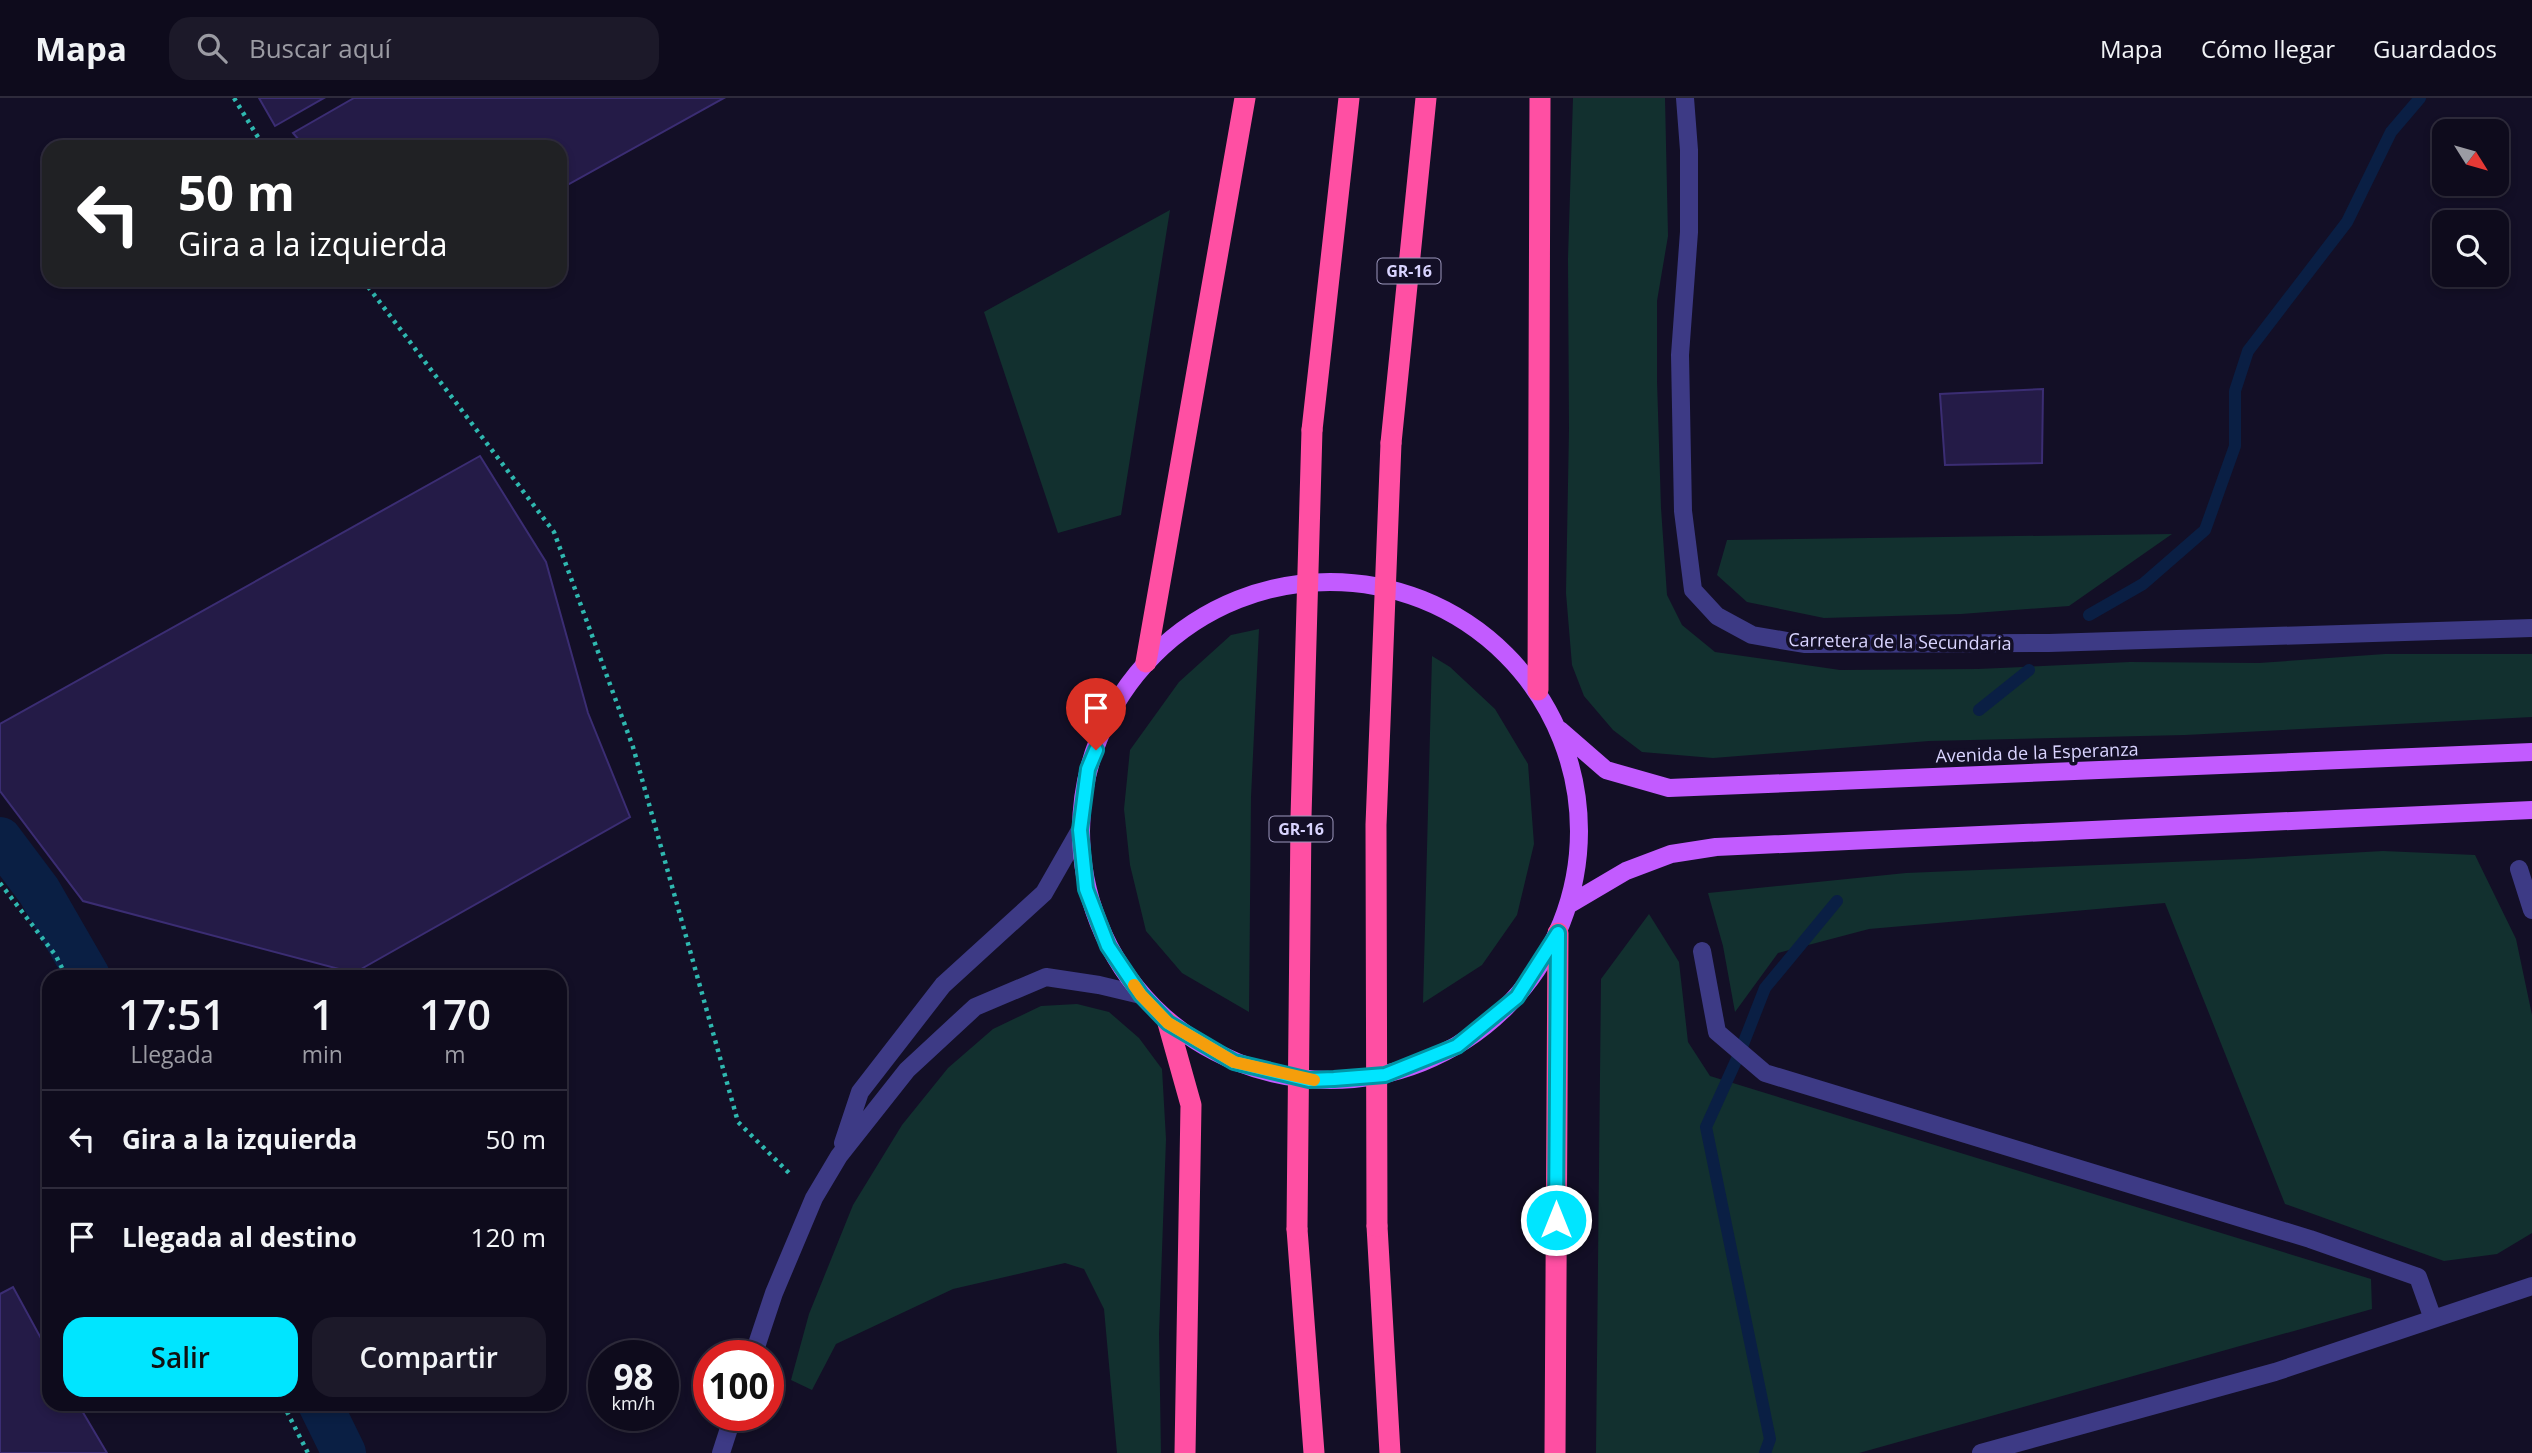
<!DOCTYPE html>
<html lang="es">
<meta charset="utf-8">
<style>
:root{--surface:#0e0b1c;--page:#1c1929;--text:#f1f3f6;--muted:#9b9ba3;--line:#2e2b3b;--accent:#00e5ff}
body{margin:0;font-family:"Open Sans",sans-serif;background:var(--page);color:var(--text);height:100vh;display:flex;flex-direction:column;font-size:26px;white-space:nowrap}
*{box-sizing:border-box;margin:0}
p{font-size:23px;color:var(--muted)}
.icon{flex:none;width:38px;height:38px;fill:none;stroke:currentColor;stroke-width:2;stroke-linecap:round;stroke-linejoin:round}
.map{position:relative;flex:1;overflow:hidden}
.sheet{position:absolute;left:42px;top:872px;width:525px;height:441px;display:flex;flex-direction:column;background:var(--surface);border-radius:21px;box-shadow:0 4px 10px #0003,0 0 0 2px var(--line)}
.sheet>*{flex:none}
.hud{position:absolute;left:42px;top:42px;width:525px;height:147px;border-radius:21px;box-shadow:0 4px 10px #0003,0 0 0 2px var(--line);background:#202124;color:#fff;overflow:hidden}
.needle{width:46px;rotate:127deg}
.tools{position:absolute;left:2432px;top:21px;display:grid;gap:14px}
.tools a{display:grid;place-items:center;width:77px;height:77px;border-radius:14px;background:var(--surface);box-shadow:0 4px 10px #0003,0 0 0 2px var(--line);font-size:35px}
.speed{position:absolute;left:588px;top:1242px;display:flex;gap:14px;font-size:35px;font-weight:700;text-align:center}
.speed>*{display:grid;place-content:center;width:91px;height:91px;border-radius:50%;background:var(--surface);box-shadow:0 4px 10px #0003,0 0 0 2px var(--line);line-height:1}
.speed small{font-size:18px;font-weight:400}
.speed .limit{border:10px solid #d22;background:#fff;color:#111}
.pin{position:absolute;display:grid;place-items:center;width:60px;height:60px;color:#fff;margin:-72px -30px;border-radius:50% 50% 50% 0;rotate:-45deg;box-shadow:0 0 7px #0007}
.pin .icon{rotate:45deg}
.me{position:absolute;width:77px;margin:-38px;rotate:0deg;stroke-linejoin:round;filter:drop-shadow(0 0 5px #0008)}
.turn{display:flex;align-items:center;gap:24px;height:147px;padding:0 21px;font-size:32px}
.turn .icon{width:91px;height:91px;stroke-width:2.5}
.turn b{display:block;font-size:49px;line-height:60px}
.eta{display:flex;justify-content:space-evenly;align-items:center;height:119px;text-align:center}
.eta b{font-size:42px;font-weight:600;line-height:49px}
.button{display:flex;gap:14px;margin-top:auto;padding:14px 21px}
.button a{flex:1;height:80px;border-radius:21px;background:var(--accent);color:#111;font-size:28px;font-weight:600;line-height:80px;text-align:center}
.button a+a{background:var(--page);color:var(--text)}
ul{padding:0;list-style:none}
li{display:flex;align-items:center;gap:21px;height:98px;padding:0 21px;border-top:2px solid var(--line)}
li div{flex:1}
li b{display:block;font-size:26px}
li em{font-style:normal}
header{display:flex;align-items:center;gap:42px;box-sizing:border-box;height:98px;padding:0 35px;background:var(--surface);border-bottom:2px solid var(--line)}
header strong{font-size:33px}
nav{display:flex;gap:38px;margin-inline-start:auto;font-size:24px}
.search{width:490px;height:63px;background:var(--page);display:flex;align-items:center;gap:18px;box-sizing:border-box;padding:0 24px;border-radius:21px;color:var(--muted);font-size:26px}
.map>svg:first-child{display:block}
.green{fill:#12302f}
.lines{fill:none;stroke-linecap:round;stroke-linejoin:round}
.stream{stroke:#0a1f44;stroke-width:12}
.canal{stroke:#0a1f44;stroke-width:44}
.building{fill:#241b47;stroke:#3b2d73;stroke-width:2}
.path{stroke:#2fb8b0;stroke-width:4.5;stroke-dasharray:3.5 5;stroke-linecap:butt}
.minor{stroke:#3d3a85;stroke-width:18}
.major{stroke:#c25bff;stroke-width:18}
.highway{stroke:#ff4fa3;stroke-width:21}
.highway-bridge{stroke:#ff4fa3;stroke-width:21}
.route-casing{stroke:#0095a6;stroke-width:18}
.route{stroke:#00e5ff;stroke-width:12}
.slow{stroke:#f59e0b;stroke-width:12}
.labels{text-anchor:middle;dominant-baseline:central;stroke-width:7;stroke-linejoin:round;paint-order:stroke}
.shield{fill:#130f26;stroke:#9e99be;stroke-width:2}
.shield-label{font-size:16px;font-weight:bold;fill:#d9d4ff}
.street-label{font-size:18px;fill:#d9d4ff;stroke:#130f26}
</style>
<header>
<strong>Mapa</strong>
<div class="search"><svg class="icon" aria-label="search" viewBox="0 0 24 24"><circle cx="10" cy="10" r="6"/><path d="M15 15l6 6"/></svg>Buscar aquí</div>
<nav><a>Mapa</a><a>Cómo llegar</a><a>Guardados</a></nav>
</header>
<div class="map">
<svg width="2532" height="1355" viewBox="0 0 2532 1355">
<rect width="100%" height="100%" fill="#130f26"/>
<path class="green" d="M1573,0H1665L1668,138L1657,203V283L1661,410L1667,497L1682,527L1715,554L1840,572L1978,571L2130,564L2259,565L2385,556H2532V619L2185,637L1929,643L1713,660L1642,654L1613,632L1584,598L1572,567L1566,495L1569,332L1568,161Z
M1170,112L1121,417L1058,435L984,214Z
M2172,436L2069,508L1961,516L1824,520L1747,504L1717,477L1727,442Z
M1259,531L1251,699L1249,914L1182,875L1146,833L1130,767L1124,711L1130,652L1179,584L1231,537Z
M1432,558L1450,569L1495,611L1528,666L1534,746L1517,817L1482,867L1423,905Z
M2383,753L2475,757L2516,841L2532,917V1135L2497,1156L2444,1163L2285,1106L2165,805L1869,831L1778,855L1735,914L1723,848L1708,795L1906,775L2245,761Z
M1649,816L1679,864L1688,944L1710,978L2371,1181L2372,1211L1859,1355H1596L1601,881Z
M1077,906L1109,914L1139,940L1162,971L1166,1041L1159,1236L1161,1355H1117L1104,1211L1084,1171L1065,1165L953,1191L836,1246L812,1292L791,1282L809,1216L853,1107L902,1027L948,970L993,931L1041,908Z"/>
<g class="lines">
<path class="stream" d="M2089,517L2143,486L2205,432L2235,348V293L2248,253L2347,124L2391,34L2420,0
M1979,612L2029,572
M1765,1355L1770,1341L1706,1029L1740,954L1765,890L1837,803"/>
<path class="canal" d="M0,741L39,793L88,878
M320,1306L344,1355"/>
</g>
<path class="building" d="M259,0H324L275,28Z
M354,0H724L560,91V49H305L293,35Z
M2043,291L2042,365L1945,367L1940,296Z
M480,358L546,464L588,615L630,719L354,875L83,803L0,693V626Z
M13,1189L49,1255V1306H78L107,1355H0V1196Z"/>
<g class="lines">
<path class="path" d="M234,0L264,49
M363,182L554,434L633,649L738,1024L792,1078
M0,785L56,858L66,878
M283,1306L308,1355"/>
<path class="minor" d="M1685,0L1689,52V134L1680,257L1683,413L1693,492L1717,518L1752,537L1804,546L2049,545L2532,530
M2519,771L2532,812
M1702,853L1717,934L1765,975L2310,1141L2418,1179L2433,1221
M843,1045L860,994L943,887L1044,795L1080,732
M753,1258L774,1195L814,1100L839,1058L907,972L975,909L1046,879L1099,887L1141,897
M721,1355L733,1318
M1981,1355L2275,1274L2532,1188"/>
<path class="major" d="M1081 733a249 249 0 1 1 498 0a249 249 0 1 1-498 0Z
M1560,632L1606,672L1669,690L2532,654
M1570,806L1626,773L1671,756L1716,749L2532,712"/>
<path class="highway" d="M1312,332L1349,0
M1391,345L1426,0
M1146,564L1245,0
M1538,592L1540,0
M1168,925L1191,1007L1185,1355
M1377,1128L1390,1355
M1297,1131L1314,1355
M1555,1355L1558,835"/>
<path class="highway-bridge" d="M1377,1128L1376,727L1391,345
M1297,1131L1301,719L1312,332"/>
</g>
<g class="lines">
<defs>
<path id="route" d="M1096,652L1088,671L1080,732L1086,791L1108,848L1141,897L1168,925L1234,964L1309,982L1334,981L1385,977L1457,948L1517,899L1558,835L1556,1122"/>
</defs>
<use href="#route" class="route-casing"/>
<use href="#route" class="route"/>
<path class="slow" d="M1134,887L1141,897L1168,925L1234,964L1314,982"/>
</g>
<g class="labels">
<g class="shield">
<rect x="1377.5" y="160.5" width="63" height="25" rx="5"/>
<rect x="1269.5" y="718.5" width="63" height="25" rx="5"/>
</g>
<g class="shield-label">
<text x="1409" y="173">GR-16</text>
<text x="1301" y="731">GR-16</text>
</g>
<g class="street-label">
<text transform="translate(1900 543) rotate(1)">Carretera de la Secundaria</text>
<text transform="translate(2037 654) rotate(-2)">Avenida de la Esperanza</text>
</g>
</g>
</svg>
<div class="tools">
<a><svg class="needle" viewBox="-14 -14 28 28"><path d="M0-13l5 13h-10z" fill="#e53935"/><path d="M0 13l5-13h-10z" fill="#9b9ba3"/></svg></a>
<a><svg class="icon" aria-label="search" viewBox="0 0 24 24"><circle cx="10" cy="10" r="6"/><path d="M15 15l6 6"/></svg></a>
</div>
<div class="speed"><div>98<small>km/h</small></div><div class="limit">100</div></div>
<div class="pin" style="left:1096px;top:652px;background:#d93025"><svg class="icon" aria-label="arrive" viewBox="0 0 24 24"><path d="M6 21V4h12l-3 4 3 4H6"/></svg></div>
<svg class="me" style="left:1556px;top:1122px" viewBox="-20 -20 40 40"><circle r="17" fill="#00e5ff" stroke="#fff" stroke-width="3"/><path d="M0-11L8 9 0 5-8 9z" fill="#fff"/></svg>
<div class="hud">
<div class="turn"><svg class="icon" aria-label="left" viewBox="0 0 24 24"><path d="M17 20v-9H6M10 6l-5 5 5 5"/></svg><div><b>50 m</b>Gira a la izquierda</div></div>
</div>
<section class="sheet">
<div class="eta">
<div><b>17:51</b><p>Llegada</p></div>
<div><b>1</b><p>min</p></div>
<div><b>170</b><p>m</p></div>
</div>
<ul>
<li><svg class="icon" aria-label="left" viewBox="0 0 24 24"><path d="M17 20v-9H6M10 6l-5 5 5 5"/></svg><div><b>Gira a la izquierda</b></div><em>50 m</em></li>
<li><svg class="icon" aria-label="arrive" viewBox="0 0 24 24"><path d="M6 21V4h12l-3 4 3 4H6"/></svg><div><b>Llegada al destino</b></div><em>120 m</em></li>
</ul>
<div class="button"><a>Salir</a><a>Compartir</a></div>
</section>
</div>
